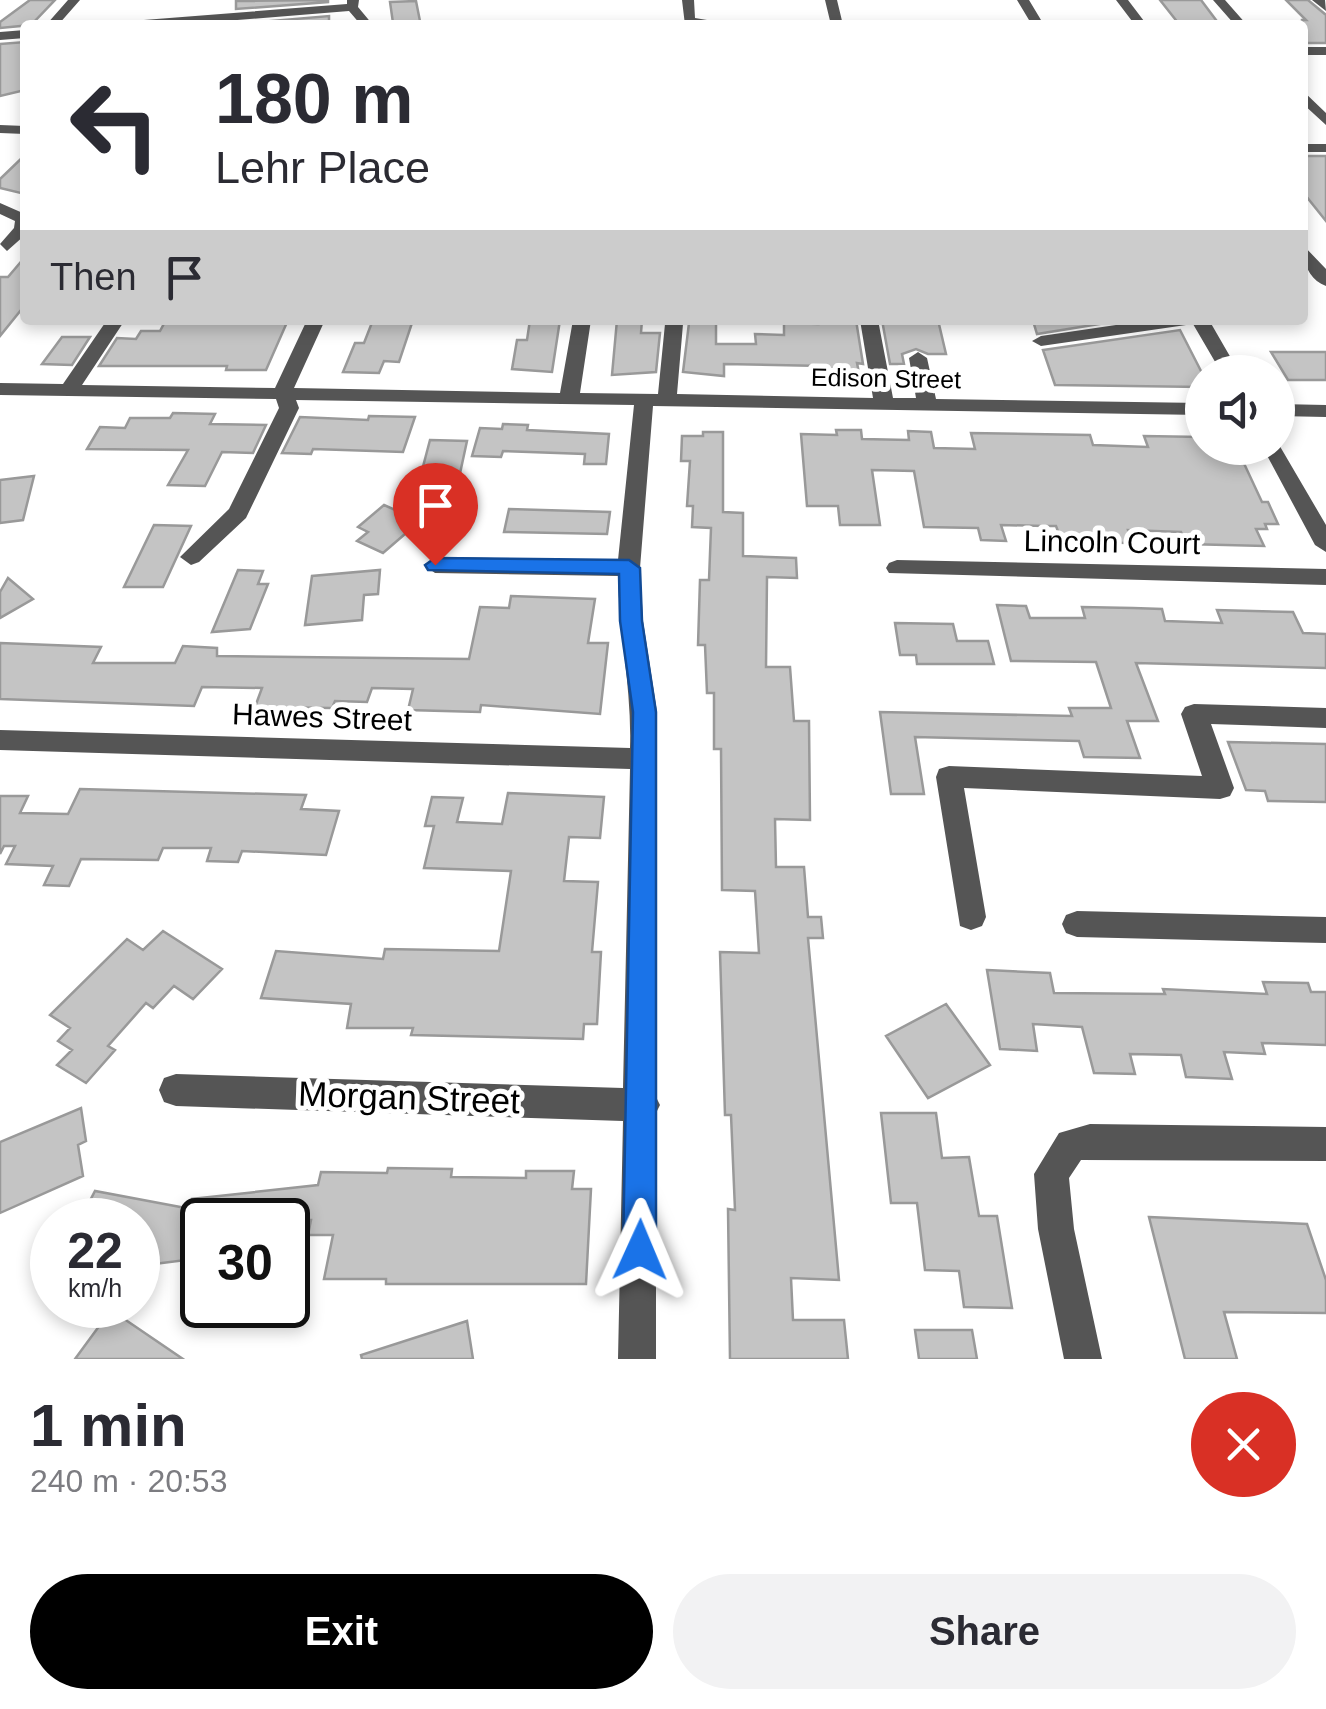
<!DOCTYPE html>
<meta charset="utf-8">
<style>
:root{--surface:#fff;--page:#f2f2f3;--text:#2b2b33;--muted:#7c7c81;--accent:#000}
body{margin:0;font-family:Helvetica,sans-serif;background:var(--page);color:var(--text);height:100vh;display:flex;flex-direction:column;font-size:38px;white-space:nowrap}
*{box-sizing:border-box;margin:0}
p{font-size:32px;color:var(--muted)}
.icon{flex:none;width:55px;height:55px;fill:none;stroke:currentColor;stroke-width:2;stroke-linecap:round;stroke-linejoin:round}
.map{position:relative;height:1359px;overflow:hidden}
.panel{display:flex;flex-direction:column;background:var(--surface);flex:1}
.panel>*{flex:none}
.hud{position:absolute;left:20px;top:20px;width:1288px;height:305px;border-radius:10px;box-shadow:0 5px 15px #0003;background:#fff;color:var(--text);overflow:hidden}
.fabs{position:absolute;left:1185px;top:355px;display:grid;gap:20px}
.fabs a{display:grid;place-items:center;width:110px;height:110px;border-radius:50%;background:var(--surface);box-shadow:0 5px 15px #0003;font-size:50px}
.speed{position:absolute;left:30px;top:1198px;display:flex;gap:20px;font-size:50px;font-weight:700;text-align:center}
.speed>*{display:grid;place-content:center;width:130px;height:130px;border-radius:50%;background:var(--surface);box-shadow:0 5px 15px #0003;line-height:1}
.speed small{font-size:25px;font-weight:400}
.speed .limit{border:5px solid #111;border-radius:15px;background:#fff;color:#111}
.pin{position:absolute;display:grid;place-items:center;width:85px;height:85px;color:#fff;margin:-102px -42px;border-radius:50% 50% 50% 0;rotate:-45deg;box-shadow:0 0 10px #0007}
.pin .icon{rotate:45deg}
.me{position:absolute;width:110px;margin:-55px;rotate:1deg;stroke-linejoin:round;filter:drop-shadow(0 0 8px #0008)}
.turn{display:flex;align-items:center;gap:35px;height:210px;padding:0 30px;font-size:45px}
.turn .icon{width:130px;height:130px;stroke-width:2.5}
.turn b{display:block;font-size:70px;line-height:85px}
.then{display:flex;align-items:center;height:95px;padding:0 30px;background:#0003;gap:20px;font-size:38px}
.round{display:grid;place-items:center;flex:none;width:105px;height:105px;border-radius:52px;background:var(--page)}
.headline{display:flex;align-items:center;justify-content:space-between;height:170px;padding:0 30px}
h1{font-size:60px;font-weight:600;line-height:75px}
.cta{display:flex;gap:20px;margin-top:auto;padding:20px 30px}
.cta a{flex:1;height:115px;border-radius:60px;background:var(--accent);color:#fff;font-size:40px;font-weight:600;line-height:115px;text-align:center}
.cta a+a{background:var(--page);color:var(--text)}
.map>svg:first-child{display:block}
.building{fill:#c4c4c4;stroke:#999;stroke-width:2.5}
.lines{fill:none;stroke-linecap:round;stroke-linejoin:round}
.minor{fill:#555;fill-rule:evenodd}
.route{fill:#1a73e8;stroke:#114b97;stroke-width:2.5}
.labels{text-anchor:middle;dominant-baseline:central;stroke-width:10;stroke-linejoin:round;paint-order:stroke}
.far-street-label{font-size:25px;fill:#000;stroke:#fff}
.street-label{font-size:30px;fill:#000;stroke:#fff}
.near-street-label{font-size:35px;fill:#000;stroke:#fff}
</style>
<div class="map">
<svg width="1326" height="1359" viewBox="0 0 1326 1359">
<rect width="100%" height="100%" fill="#fff"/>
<path class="building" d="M30,0H55L31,25L0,28V22Z
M328,0V2L236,9V1Z
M1160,0H1201L1219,24H1179Z
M1286,0H1308L1326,15V43H1302V20H1306Z
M416,1L420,21L393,23L390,2Z
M329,16V25H236V24Z
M25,42V90L0,96V44Z
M25,155V194L0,188V179Z
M1302,156H1326V221L1302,191Z
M25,257V305L0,336V277H8Z
M166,320H288L266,370H226L227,366H99L117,338L136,339L141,331H160Z
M373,320H413L399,362L384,361L379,373L343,372L355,343H364Z
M530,320H560L552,372L512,369L517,340H527Z
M617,320H642L641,333H660L656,372L612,375Z
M817,320H856L863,364L857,363L861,383L826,382L823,366L724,364V376L683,372L689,323H716V344H756L755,334L784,335V323L818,324Z
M882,320H938L946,354H928L916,349L902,354L904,364H890Z
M1066,320H1124L1037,334L1034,324Z
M1180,330L1202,373V387L1055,385L1043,350Z
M62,337H90L72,365L42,364Z
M1271,352H1326V380H1288Z
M173,413L215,414L210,424L266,425L253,453L222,452L205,486L168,485L188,450L87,449L100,427L125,428L130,418H170Z
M369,416L415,417L403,452L313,449L311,454L282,453L300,417L368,420Z
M503,424L528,425L527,430L609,434L606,464H584L585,454L503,451L501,457L472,456L480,428L502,429Z
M836,430H861L862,439L909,440L908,431L931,432L934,448L975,449L971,433L1090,435L1093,445L1148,447L1144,436L1202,437V448L1241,457L1262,502H1268L1278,524H1265L1267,529H1256L1264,546L1186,544L1181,532L1128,530L1132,543L1062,542L1056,526H1044L1001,525L1006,541L981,540L978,528L924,527L914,471L872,470L880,525H840L838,506H807L801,434L837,435Z
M703,432H723V512L743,513V556L796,558L797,578L767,577L766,667H790L794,721H809L810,820L775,819L776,867H804L808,917H821L823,938H808L839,1280L791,1278L793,1320H844L848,1359H730L728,1209L735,1210L731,1115H725L720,952L759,953L755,891L722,890L721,749H714V693H707L705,645H698L700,580H709L711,528L692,527L693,506H687L690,461H681L682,436H703Z
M430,440L467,441L459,478H420Z
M34,476L23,520L0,523V480Z
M384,505L420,521L383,553L357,541L368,532L358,527Z
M509,509L610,512L607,534L504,532Z
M154,525L191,526L163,587H124Z
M238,570L263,571L258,584H268L250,629L212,632Z
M380,570L378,594L364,595L362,620L305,625L312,576Z
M8,578L33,599L0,618V592Z
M511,596L595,599L588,643H608L600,714L481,705L480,712L408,710L413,689L372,688L367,702L335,701L332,708L255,707L262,688L202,687L194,706L0,699V643L101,647L93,663H175L183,646L217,648V656L469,659L480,607L509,608Z
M997,605L1026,606L1030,618H1085L1082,607L1133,608L1162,609L1165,621L1222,623L1217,610L1293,612L1303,633L1326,634V668L1136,663L1158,721H1127L1140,758L1084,757L1079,741L915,737L924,794H891L880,712L1072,716L1069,708H1111L1096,662L1011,661Z
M895,623L953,624L957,641H988L994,664H917L916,655H900Z
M1228,742L1326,744V802L1268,801L1265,791L1246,790Z
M80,789L306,795L301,809L339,811L326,855L242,851L238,862L207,861L211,848H163L158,860L81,859L69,886L44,885L53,866L6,864L15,846H4L0,854V796H28L20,813L68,814Z
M508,793L604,797L600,838L569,837L564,881L598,882L592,952H601L597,1024H584L583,1039L411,1035L413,1028H347L351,1004L261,998L276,951L383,959L385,949L499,951L511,871L424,868L434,826H425L432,797L463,798L457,822L502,824Z
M163,931L222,969L193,999L174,986L153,1008L146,1003L108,1046L115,1050L86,1083L57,1065L72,1050L58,1041L70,1028L50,1015L127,939L143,950Z
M987,970L1050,973L1054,993L1165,994L1163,989L1267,994L1263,982L1308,983L1311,992H1326V1045L1262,1043L1265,1054L1224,1052L1232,1079L1186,1077L1181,1055L1130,1054L1135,1074L1094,1073L1082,1027L1033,1024L1037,1051L1000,1049Z
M946,1004L990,1065L928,1098L886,1036Z
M81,1108L86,1141L78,1145L83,1176L0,1213V1142Z
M881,1113H936L942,1158L969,1157L979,1216H997L1012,1308L964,1307L959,1271L925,1270L917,1203H891Z
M388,1168L452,1169L451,1177L526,1178V1171H574L572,1189H591L586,1284H386V1279H324L333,1235H308L311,1220H202V1258L138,1266V1220H80L95,1191L191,1209L192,1199L318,1185L321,1172L387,1173Z
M1149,1217L1307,1224L1326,1280V1313L1224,1312L1237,1359H1185Z
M111,1310L183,1359H75Z
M467,1321L473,1359H362L361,1355Z
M915,1330H972L977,1359H919Z"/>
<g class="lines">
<path class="minor" d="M68,0H80L58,25H46Z
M347,0H359L358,7L373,25H361L349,11L175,25H125L131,21L347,4Z
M682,0H694L695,18L719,22L685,25Z
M825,0H837L843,25H831Z
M1017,0H1029L1044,25H1032Z
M1116,0H1128L1147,25H1135Z
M1213,0H1225L1247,25H1235Z
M1312,0H1325L1326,11Z
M25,30V38L0,40V32Z
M1302,47H1326V55H1302Z
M1302,90L1326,113V125L1302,103Z
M0,125L25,126V134L0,133Z
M1302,144H1326V152H1302Z
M0,203L25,214V235L7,251L0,244L14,228L15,221L0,214Z
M1302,244L1326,269V286C1309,280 1302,261 1302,244Z
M107,320H125L82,385L275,388L307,320H325L294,388L560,393L573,320H591L580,393L658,394L665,324L680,320L683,324L677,394L873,398L860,320H878L893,398H916L909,358L918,352L927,358L936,399L1202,403V415L653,406L640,568L643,621L657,712L656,1097L660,1105L656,1113V1359H618L623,1121L176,1106L164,1102L159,1090L164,1078L176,1074L623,1088L630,769L0,750V730L630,748C632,690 619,633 618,576L435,573L424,565L435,557L618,560L634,405L296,400L299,408L246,518L199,562L191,565L180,557L229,509L279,408L276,399L0,395V383L63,384Z
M1150,320H1209L1239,372H1221L1193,324L1041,346L1032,341L1041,336Z
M1278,404L1326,405V417L1278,416Z
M1278,443L1326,525V552L1315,545L1263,448H1278Z
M897,560L1326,569V585L889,573L886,568L889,563Z
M1194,704L1326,708V728L1211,724L1234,788L1230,796L1220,799L964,788L986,917L982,926L971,930L960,926L936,777L939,769L949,766L1202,776L1181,714L1185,707Z
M1077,911L1326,917V943L1077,937L1066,933L1062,924L1066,915Z
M1090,1124L1326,1127V1161L1081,1160L1069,1178L1074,1229L1102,1359H1064L1038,1229L1034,1174L1059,1133Z"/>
</g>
<path class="route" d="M435,558L629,560L640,568L642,621L656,712V1250L651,1262L640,1267L628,1262L623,1250L633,712L620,621L619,574L428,570L425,565Z"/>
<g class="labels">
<g class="far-street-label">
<text transform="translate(886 378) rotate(1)">Edison Street</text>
</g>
<g class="street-label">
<text transform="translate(1112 542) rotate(1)">Lincoln Court</text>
<text transform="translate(322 717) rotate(2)">Hawes Street</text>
</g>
<g class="near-street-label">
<text transform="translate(409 1097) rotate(2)">Morgan Street</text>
</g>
</g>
</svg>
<div class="fabs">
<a><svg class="icon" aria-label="sound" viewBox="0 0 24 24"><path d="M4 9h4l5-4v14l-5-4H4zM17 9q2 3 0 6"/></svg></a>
</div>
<div class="speed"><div>22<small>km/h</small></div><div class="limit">30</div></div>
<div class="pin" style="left:435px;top:565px;background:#d93025"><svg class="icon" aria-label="arrive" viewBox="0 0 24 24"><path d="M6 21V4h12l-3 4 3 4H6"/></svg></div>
<svg class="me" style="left:640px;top:1250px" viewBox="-20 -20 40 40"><path d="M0-17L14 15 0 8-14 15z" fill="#1a73e8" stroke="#fff" stroke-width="4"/></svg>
<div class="hud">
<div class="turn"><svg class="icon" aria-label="left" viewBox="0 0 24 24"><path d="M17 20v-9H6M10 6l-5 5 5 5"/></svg><div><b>180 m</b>Lehr Place</div></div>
<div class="then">Then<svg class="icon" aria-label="arrive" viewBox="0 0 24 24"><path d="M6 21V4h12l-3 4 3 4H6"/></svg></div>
</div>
</div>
<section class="panel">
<div class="headline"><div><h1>1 min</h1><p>240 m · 20:53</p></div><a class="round" style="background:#d93025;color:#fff"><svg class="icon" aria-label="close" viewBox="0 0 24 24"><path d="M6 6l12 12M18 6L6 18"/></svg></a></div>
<div class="cta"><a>Exit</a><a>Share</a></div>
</section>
